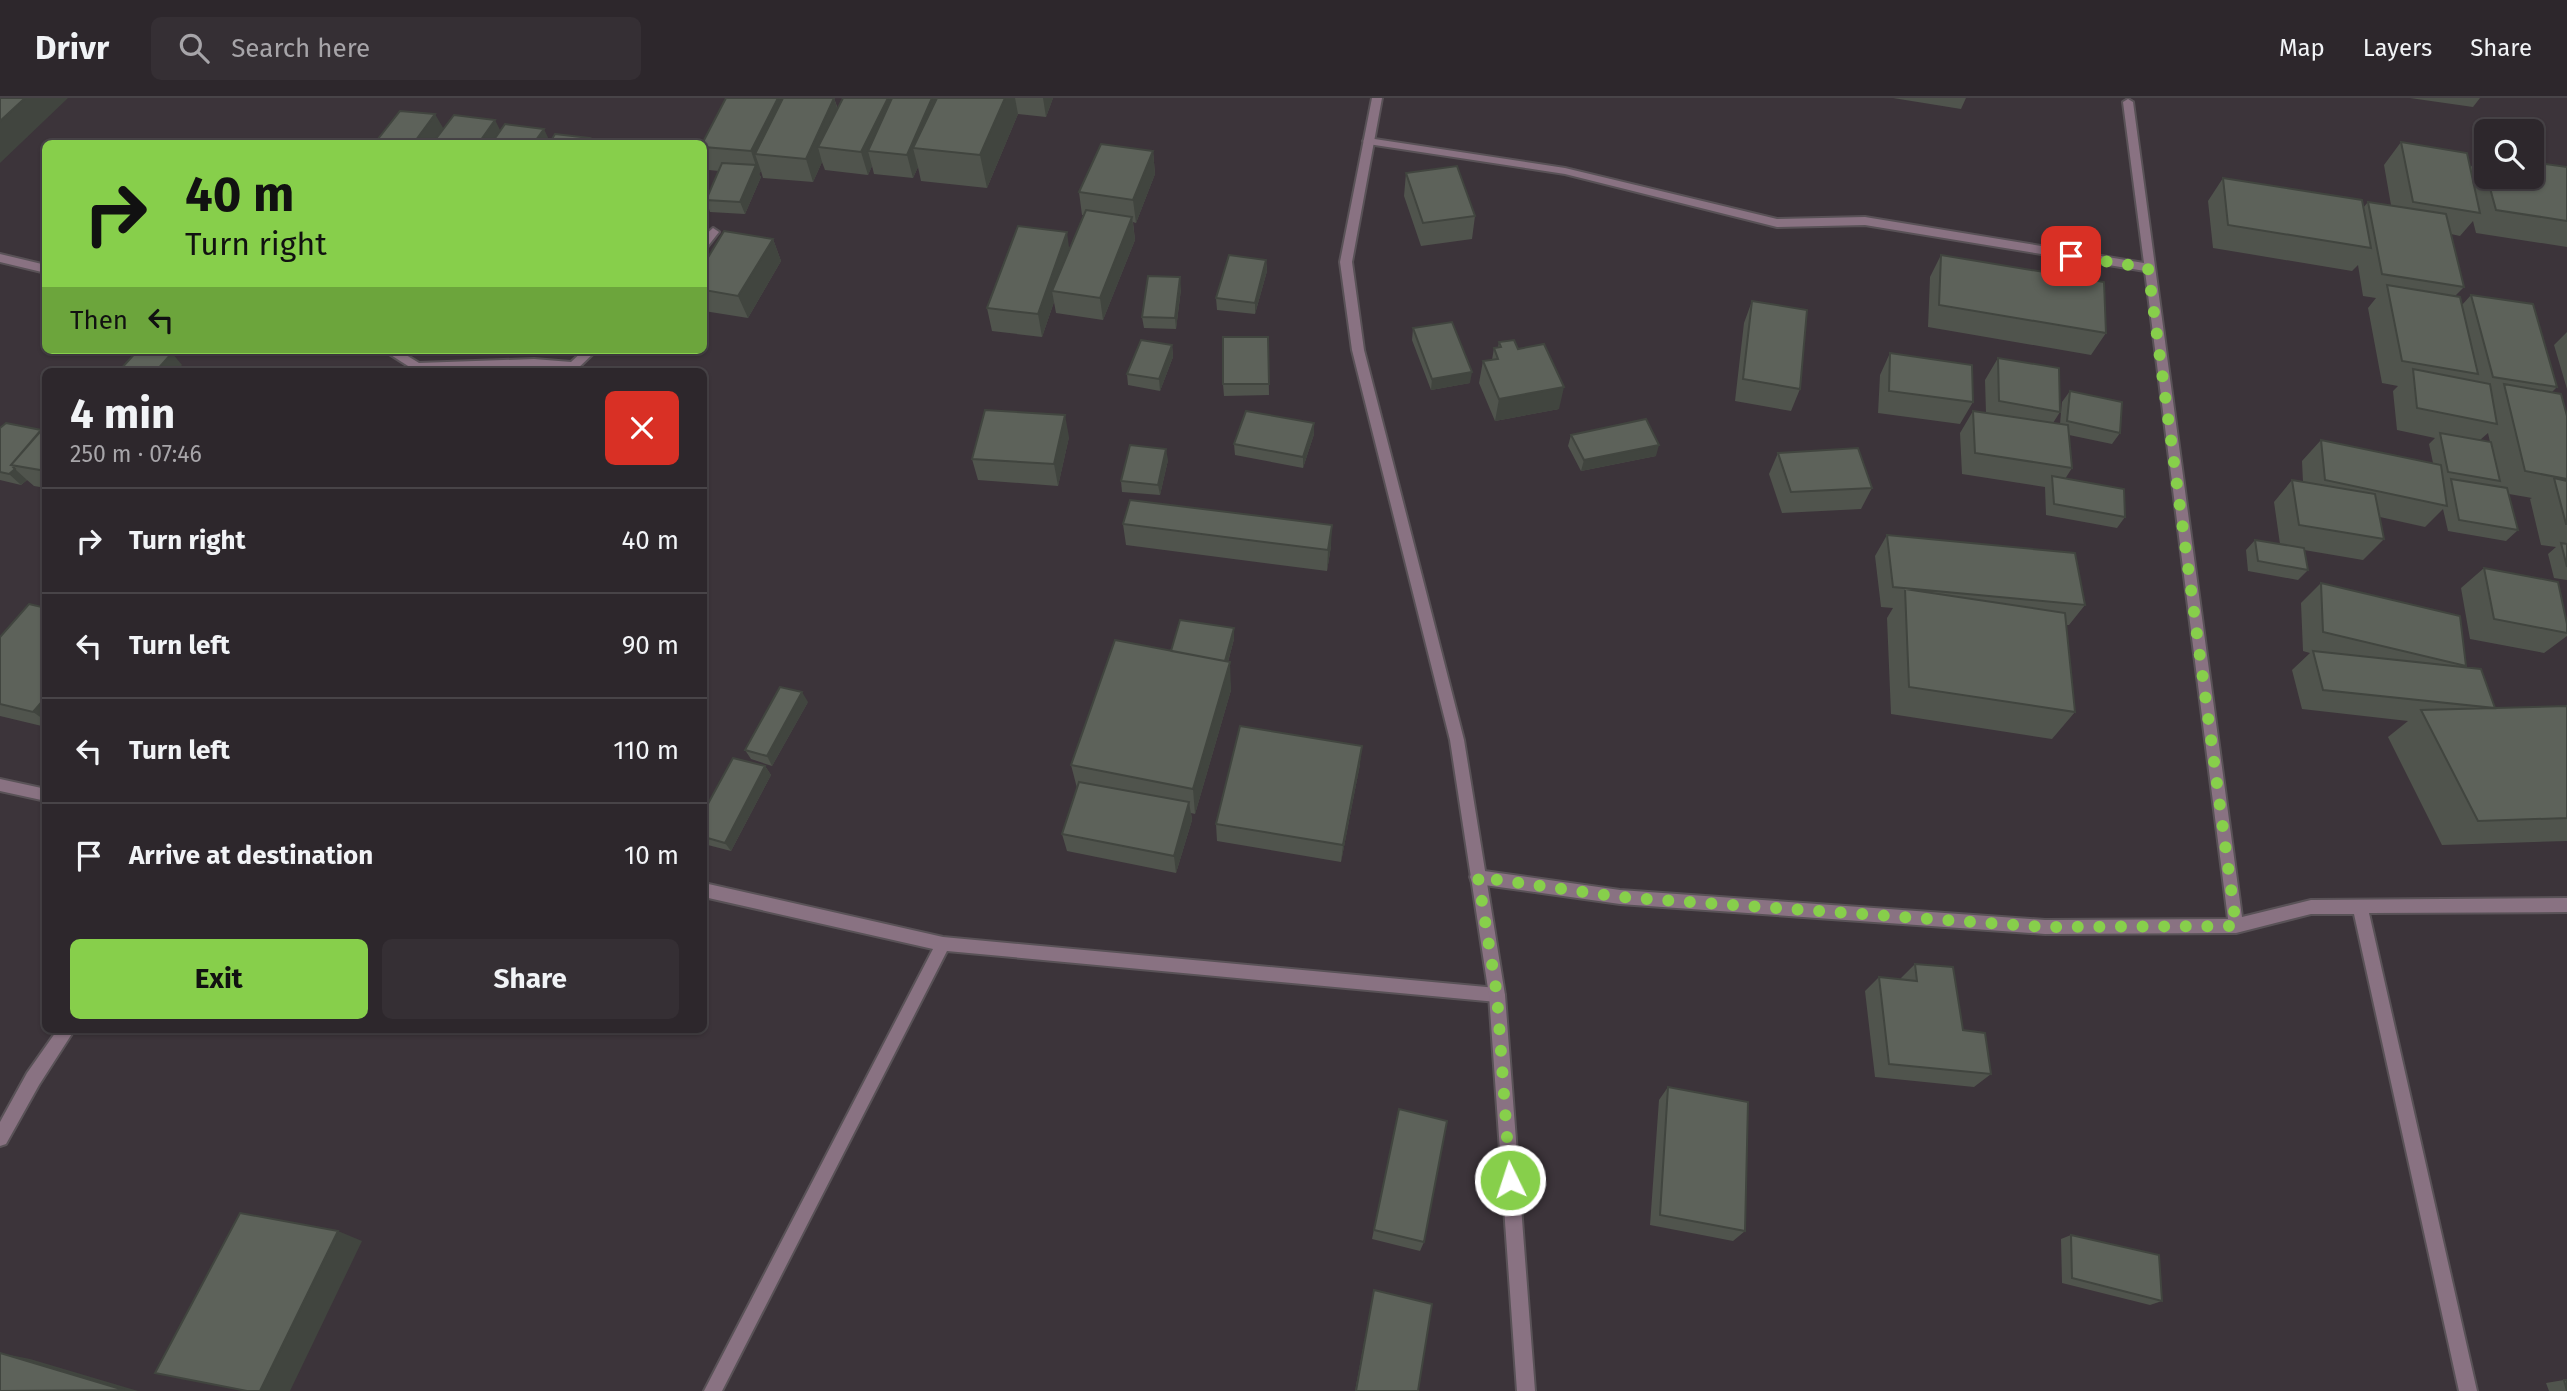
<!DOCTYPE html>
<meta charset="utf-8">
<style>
:root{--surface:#2d272c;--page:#352f34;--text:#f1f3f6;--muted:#a7a5a9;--line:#484448;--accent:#87cf4b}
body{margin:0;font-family:"Fira Sans",sans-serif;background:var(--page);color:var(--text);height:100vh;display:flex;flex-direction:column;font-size:26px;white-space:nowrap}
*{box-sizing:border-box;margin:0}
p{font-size:23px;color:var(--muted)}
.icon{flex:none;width:38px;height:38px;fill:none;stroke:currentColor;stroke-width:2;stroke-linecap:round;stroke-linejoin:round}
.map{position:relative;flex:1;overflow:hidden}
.drawer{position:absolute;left:42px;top:270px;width:665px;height:665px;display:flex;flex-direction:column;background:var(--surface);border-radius:10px;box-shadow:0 2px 5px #0004,0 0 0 2px var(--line)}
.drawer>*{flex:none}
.top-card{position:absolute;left:42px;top:42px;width:665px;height:214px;border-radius:10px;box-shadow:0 2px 5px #0004,0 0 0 2px var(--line);background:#87cf4b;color:#111;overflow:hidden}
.controls{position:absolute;left:2474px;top:21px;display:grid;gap:14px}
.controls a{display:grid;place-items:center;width:70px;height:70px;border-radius:10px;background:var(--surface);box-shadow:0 2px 5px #0004,0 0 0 2px var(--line);font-size:35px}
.pin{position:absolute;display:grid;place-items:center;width:60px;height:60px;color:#fff;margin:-30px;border-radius:14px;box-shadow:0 4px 10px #0006}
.me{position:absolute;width:77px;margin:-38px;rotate:356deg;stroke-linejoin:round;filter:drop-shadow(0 0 5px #0008)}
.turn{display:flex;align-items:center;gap:24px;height:147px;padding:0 28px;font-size:32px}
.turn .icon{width:91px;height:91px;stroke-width:2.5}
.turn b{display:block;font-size:49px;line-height:60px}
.then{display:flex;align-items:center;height:66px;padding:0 28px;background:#0003;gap:14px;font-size:26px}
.round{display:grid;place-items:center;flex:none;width:74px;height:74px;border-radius:10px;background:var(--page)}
.summary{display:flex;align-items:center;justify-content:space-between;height:119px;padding:0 28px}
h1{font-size:42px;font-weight:700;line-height:52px}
.cta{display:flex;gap:14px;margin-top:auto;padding:14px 28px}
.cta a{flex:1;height:80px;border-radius:10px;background:var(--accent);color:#111;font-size:28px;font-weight:700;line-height:80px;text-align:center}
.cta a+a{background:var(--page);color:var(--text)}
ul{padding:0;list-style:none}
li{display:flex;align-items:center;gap:21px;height:105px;padding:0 28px;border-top:2px solid var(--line)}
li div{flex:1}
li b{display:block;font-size:26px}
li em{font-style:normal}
header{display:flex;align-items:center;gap:42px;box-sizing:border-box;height:98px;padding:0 35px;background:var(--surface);border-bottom:2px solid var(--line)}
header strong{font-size:33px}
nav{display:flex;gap:38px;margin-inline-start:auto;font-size:24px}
.search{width:490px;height:63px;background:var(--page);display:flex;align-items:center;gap:18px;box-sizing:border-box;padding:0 24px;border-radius:10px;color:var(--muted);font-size:26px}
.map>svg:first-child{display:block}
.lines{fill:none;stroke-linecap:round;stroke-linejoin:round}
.minor-casing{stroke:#595257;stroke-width:4}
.tertiary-casing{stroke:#595257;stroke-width:4}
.minor{fill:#897282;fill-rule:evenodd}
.tertiary{fill:#897282;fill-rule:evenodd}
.wall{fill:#50544d;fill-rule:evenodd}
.shaded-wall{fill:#41453f}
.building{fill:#5d625a;stroke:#41453f;stroke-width:2}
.route{stroke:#87cf4b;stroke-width:12;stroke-dasharray:0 21.6}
</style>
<header>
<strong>Drivr</strong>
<div class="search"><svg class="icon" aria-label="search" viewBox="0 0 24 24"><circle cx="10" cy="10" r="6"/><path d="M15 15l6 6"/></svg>Search here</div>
<nav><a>Map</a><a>Layers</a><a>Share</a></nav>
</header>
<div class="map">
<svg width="2567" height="1293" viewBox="0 0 2567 1293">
<rect width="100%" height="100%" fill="#3c343a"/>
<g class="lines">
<defs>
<path id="minor" d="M2128,1L2133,4L2242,819L2311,802L2567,800V814L2369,815L2477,1293H2459L2354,816H2311L2236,835L2045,836L1620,806L1477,786L1472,784L1470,779L1472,774L1477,772L1620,792L2045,822L2228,821L2145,173L1865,127L1777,129L1565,76L1368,46L1363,43L1368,40L1565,70L1777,121L1865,119L2144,165L2123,4Z
M713,130L719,134L708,148L704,149V138Z
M0,156L46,167V175L0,164Z
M383,252H398L419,265L534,261L571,264L584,252H597L575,273L534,269L416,273Z
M0,681L46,691V703L0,693Z
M704,785L943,839L1497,890L1502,892L1505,897L1502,902L1497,904L947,853L722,1293H704L933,851L704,799Z
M58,931H75L39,987L6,1046L0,1048V1024L27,975Z"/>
<path id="tertiary" d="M1372,0H1382L1352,164L1364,252L1464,642L1505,897L1535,1293H1517L1489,897L1450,642L1352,252L1340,164Z"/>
</defs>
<use href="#minor" class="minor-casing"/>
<use href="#tertiary" class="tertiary-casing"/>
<use href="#minor" class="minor"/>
<use href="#tertiary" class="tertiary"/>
</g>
<path class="wall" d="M834,0L838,11L843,0H1053L1046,19L1018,16L987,90L921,83L918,69L913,80L874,76L872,68L868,77L825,72L822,64L813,84L763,80L761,73L759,76L761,79L745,116L710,114L706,102L719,73L709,72L704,58V46Z
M1893,0H1966L1961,11Z
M2410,0H2480L2473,9Z
M2401,44L2470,70L2481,56L2567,69V149L2476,135L2473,123L2460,138L2451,136L2464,189L2455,198L2462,207L2471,197L2557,289L2552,294L2567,318V482L2554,480L2548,456L2556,449L2541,447L2530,401L2532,400L2509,396L2518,432L2506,443L2448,433L2443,411L2425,429L2380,419L2384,441L2363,462L2304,452L2308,472L2298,482L2248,473L2246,452L2255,442L2280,446L2274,404L2292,382L2303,384L2302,363L2321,342L2433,365L2429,346L2435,340L2397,332L2393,293L2398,288L2382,285L2368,210L2376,200L2363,198L2358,167L2352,173L2213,150L2208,103L2223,80L2363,110L2368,104L2391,107L2384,67ZM2488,335L2490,344L2480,342Z
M1153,53L1155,76L1136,125L1133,124L1135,142L1103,222L1056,215L1054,204L1042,239L992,233L987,210L1069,151L1084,117H1082L1079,94Z
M1406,75L1475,118L1472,141L1421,148L1404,98Z
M773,141L781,163L748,220L704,213V166Z
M1941,157L2106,235L2091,257L1928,229L1930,179Z
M1266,162L1267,173L1255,216L1217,212L1216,200Z
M1181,191L1176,231L1144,230L1142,219Z
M1752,203L1800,291L1791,313L1735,303L1744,225Z
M1413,230L1470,285L1431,292L1412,242Z
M2567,234V291L2554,247Z
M1268,239L1269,297L1224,298L1223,286Z
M1499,244L1518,251L1559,311L1495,323L1479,285L1483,263L1492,262L1494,250H1498Z
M1172,247L1173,259L1160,293L1128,287L1127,276Z
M1890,255L1973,304L1960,326L1878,315L1880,277Z
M1998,260L2060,314L2053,325L2060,326L2062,304L2070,293L2120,335L2112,346L2069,337L2072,370L2065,381L2125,419L2117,430L2046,417L2045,389L1962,376L1960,335L1973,313L1986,315L1985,282Z
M46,327V390L34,388L27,382L21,387L0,382V330L41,332Z
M1314,336L1303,370L1235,357L1234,346Z
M1571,337L1656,358L1581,373L1568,348Z
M1069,339L1058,388L978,382L972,361Z
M1778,355L1872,390L1861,411L1782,415L1769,376Z
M1168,362L1160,397L1122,394L1121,383Z
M1123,426L1331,448L1327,473L1126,447Z
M1887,437L2085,507L2069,527H2066L2075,614L2052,641L1891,616L1887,520L1893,510L1881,509L1875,458Z
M2484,470L2567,526V538L2544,555L2470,541L2461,490Z
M2321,485L2466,568L2465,569L2495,610L2567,608V743L2442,747L2388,639L2408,623L2302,611L2292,572L2310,555L2303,553L2301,505Z
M46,510V629L0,618V539Z
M1234,530V541L1228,564L1231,592L1195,716L1191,715L1192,722L1176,775L1067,753L1062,736L1077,690L1071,667L1171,553Z
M808,604L772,668L751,661L745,652Z
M1360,666L1341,764L1217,743L1216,726Z
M765,668L771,677L731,753L704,746V713Z
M1915,866L1963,932L1991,976L1974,989L1875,979L1865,893L1879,879L1900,881Z
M1668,989L1745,1133L1733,1143L1650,1127L1659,1002Z
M1399,1011L1424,1144L1420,1153L1372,1141Z
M2071,1137L2162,1203L2150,1207L2062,1185L2061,1141Z
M1374,1192L1418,1293H1355Z
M2564,1282L2567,1293H2549L2546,1285Z"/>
<path class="shaded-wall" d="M25,0H68L0,65V23Z
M778,0H797L755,56L761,73L759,76L761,79L745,116L740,104L756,68L751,53Z
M834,0L841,23L818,49L822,64L813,84L806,61Z
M888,0H905L868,53L872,68L868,77L861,54Z
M932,0H948L913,50L918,69L913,80L907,57Z
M1005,0H1015L1018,16L987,90L980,57Z
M1043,0H1053L1046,19Z
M435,16L449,40L444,46H413Z
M495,22L507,46H478Z
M544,31L551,46H533Z
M590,40L592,46H586Z
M1153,53L1155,76L1136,125L1133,102Z
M1132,119L1135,142L1103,222L1100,200Z
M1067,134L1070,157L1052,193L1054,204L1042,239L1038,216Z
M773,141L781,163L748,220L738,198Z
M1266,162L1267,173L1255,216V205Z
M1180,179L1181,191L1176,231L1175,220Z
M1172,247L1173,259L1160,293L1159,281Z
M172,255L182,267L177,273H156Z
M1472,274L1470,285L1431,292L1432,281Z
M1564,289L1559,311L1495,323L1499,301Z
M1065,317L1069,339L1058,388L1054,366Z
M1314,325V336L1303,370V359Z
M1659,347L1656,358L1581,373L1584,362Z
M1166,351L1168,362L1160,397L1158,387Z
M15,371L27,382L21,387L9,376Z
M704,421L707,428L704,434Z
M1332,427L1331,448L1327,473L1328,452Z
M1234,530V541L1225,575L1224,565Z
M1230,564L1231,592L1195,716L1193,691Z
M802,594L808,604L772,668L767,658Z
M46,599V623L33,614Z
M1362,648L1360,666L1341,764L1343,747Z
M765,668L771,677L731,753L725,745Z
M1189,704L1192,722L1176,775L1174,758Z
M338,1133L362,1143L290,1293H260Z
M0,1255L30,1261L138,1293H124Z"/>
<path class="building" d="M0,0H25L0,23Z
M726,0H778L751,53L704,49V46H702Z
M783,0H834L806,61L755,56Z
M843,0H888L861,54L818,49Z
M892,0H932L907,57L868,53Z
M937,0H1005L980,57L913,50Z
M400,13L435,16L413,46H374Z
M454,17L495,22L478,46H432Z
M505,26L544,31L533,46H491Z
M555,36L590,40L586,46H549Z
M2401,44L2467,55L2480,115L2413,104Z
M1101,46L1153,53L1133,102L1079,94Z
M2481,56L2487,57V78Z
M2532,64L2567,69V123L2496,112L2487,79H2532Z
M722,65L756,67L740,104L706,102Z
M1457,68L1475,118L1423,125L1406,75Z
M2223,80L2362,102L2371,150L2228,127Z
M2368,104L2446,116L2464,189L2382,176Z
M1086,112L1132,119L1100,200L1052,193Z
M1018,128L1067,134L1038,216L987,210Z
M724,133L773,141L738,198L704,192V166Z
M1229,157L1266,162L1255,205L1216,200Z
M1941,157L2104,184L2106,235L1939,207Z
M1148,178L1180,179L1175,220L1142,219Z
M2387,187L2460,199L2478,276L2402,263Z
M2471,197L2533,206L2557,289L2493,279Z
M1752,203L1807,212L1800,291L1743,281Z
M1452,224L1472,274L1432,281L1413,230Z
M1223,239H1268L1269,286H1223Z
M1141,242L1172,247L1159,281L1127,276Z
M1514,242L1518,251L1544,246L1564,289L1499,301L1483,263L1498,261L1494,250L1501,249L1499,244Z
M138,252H153L172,255L156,273H119Z
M1890,255L1972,267L1973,304L1889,293Z
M1998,260L2059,270L2060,314L1999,303Z
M2413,271L2490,286L2497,326L2417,310Z
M2504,286L2561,296L2567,318V381L2525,373Z
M2070,293L2122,304L2120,335L2067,323Z
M985,312L1065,317L1054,366L972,361Z
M1246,313L1314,325L1303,359L1234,346Z
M1973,313L2068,327L2072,370L1975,355Z
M1646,321L1659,347L1584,362L1571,337Z
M6,325L41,332L11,367L15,371L9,376L0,374V330Z
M46,327V373L11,367Z
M2440,335L2491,344L2500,383L2448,374Z
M2321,342L2441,367L2447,408L2325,382Z
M1130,347L1166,351L1158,387L1121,383Z
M1858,350L1872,390L1791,394L1778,355Z
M2052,378L2124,391L2125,419L2054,406Z
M2554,380L2567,383V426H2566Z
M2451,381L2507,390L2518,432L2459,422Z
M2292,382L2375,396L2384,441L2299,427Z
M1130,402L1332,427L1328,452L1123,426Z
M1887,437L2075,455L2085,507L1893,489Z
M2255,442L2304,450L2308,472L2258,463Z
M2561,445L2567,446V469Z
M2484,470L2558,484L2567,526V535L2494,521Z
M2321,485L2460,518L2466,568L2323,534Z
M1905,491L2065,515L2075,614L1909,589Z
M29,506L46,510V599L33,614L0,606V539Z
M1180,522L1234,530L1225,563L1171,553Z
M1115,542L1230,564L1193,691L1071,667Z
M2313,553L2481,571L2495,610L2323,592Z
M780,589L802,594L767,658L745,652Z
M2567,608V720L2478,723L2421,612Z
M1240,628L1362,648L1343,747L1216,726Z
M733,660L765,668L725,745L704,739V713Z
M1079,684L1189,704L1174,758L1062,736Z
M1915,866L1953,869L1963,932L1985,935L1991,976L1889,966L1879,879L1917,883Z
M1668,989L1748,1004L1745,1133L1660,1117Z
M1399,1011L1447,1023L1424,1144L1374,1132Z
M240,1115L338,1133L260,1293H247L155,1275Z
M2071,1137L2159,1157L2162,1203L2072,1180Z
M1374,1192L1432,1206L1418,1293H1356Z
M0,1255L124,1292L0,1293Z
M2564,1282H2567V1293Z"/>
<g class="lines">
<path class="route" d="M1510,1082L1497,897L1478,779L1620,799L2045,829L2236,828L2148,170L2071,158"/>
</g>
</svg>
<div class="controls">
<a><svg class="icon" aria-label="search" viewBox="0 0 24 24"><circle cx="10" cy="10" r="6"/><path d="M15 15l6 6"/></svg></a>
</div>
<div class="pin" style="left:2071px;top:158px;background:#d93025"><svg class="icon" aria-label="arrive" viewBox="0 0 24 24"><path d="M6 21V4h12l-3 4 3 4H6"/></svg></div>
<svg class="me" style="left:1510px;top:1082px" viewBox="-20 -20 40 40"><circle r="17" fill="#87cf4b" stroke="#fff" stroke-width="3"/><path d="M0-11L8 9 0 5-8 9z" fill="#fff"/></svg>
<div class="top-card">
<div class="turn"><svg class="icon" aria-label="right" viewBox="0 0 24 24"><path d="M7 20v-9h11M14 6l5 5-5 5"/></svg><div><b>40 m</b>Turn right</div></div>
<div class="then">Then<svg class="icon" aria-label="left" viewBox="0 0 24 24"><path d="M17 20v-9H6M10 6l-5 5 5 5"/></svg></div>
</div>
<section class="drawer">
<div class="summary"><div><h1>4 min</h1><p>250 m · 07:46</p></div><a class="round" style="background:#d93025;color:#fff"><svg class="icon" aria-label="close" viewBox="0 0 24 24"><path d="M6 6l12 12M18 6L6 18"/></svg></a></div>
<ul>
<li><svg class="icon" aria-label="right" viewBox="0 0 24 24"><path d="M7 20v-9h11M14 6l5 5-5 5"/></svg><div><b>Turn right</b></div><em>40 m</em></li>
<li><svg class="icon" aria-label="left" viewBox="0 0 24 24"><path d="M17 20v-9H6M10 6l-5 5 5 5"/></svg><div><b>Turn left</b></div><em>90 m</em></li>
<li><svg class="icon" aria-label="left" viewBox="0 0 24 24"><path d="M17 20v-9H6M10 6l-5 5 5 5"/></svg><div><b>Turn left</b></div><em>110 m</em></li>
<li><svg class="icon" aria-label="arrive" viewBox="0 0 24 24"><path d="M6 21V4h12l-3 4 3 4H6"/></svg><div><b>Arrive at destination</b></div><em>10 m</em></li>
</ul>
<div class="cta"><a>Exit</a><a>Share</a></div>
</section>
</div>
